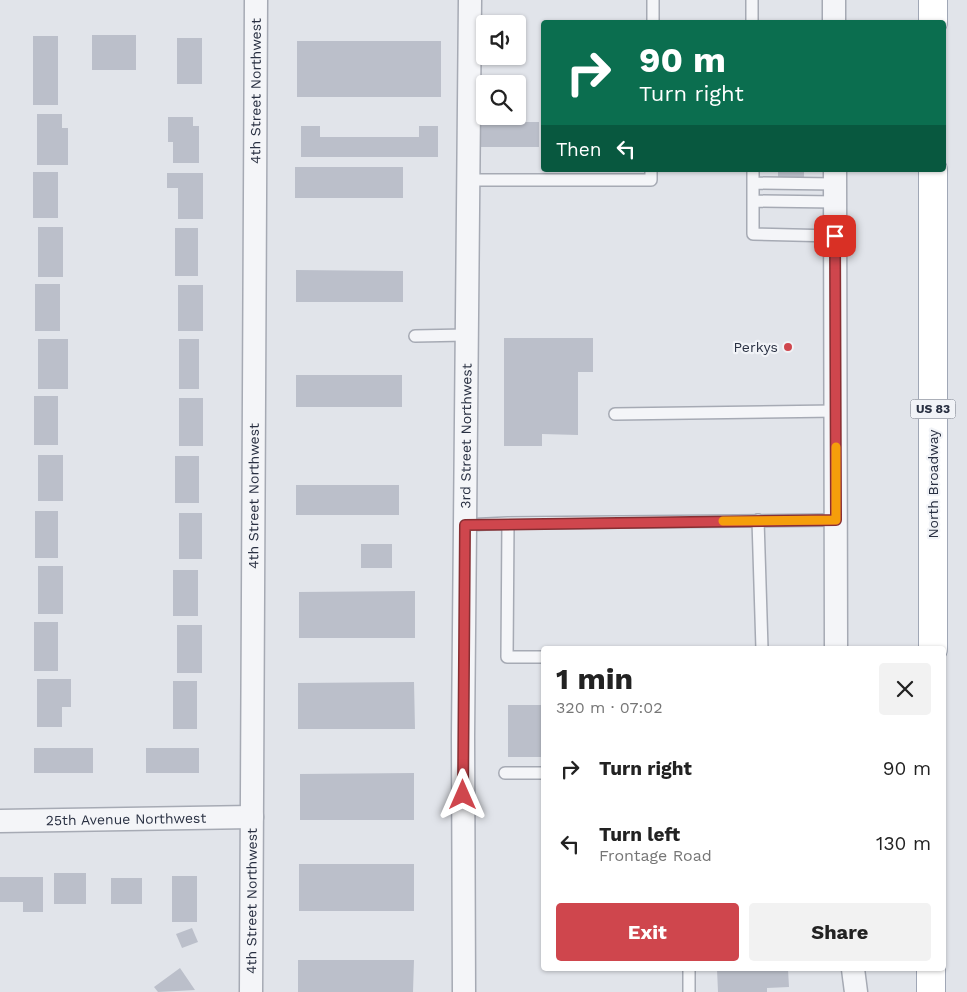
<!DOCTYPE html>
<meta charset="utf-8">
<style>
:root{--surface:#fff;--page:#f2f2f2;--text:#222;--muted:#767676;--accent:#cf464d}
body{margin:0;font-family:"Work Sans",sans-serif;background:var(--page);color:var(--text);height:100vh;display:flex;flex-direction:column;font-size:19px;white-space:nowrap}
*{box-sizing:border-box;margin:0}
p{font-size:16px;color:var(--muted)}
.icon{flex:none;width:28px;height:28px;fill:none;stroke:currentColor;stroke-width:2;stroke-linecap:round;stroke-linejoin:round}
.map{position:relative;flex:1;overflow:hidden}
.drawer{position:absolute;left:541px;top:646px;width:405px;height:325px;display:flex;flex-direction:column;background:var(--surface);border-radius:5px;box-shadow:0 1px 4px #0004}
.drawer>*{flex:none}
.banner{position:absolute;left:541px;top:20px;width:405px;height:152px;border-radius:5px;box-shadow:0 1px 4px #0004;background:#0b6e4f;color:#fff;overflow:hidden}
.fabs{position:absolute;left:476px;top:15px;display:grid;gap:10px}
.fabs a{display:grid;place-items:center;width:50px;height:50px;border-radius:5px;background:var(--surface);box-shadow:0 1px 4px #0004;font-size:25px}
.pin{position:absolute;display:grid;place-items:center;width:42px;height:42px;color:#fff;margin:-21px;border-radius:10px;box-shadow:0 2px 8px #0006}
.me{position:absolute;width:55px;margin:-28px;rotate:0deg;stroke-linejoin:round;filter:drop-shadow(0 0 4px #0008)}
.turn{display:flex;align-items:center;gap:18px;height:105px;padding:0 15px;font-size:22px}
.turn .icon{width:65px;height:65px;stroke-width:2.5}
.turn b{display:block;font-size:35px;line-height:42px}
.then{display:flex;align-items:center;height:48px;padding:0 15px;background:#0003;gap:10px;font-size:19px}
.round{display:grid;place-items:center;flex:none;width:52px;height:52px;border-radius:5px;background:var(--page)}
.overview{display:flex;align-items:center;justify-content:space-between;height:85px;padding:0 15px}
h1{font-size:30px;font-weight:700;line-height:38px}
.action{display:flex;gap:10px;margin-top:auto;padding:10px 15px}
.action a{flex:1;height:58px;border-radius:5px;background:var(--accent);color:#fff;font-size:20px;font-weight:700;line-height:58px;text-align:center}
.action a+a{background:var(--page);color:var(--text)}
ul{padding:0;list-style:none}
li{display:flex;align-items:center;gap:15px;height:75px;padding:0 15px}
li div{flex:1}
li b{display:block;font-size:19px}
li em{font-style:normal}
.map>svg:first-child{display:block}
.building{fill:#bbbfca}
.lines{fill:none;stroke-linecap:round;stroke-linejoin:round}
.lane-casing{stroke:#a6aab4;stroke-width:14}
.street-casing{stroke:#a6aab4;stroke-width:25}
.primary-casing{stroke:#a0a7b6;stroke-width:30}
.lane{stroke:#f4f5f8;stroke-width:11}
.street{stroke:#f4f5f8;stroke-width:22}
.primary{stroke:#fff;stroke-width:28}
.route-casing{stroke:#872e32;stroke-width:12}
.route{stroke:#cf464d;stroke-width:9}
.slow{stroke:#f59e0b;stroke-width:9}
.poi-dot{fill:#cf464d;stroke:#f1f3f7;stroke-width:2}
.labels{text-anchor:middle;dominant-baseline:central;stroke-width:4.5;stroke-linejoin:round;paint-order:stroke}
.shield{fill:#f1f3f7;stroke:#656a78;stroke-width:1}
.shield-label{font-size:12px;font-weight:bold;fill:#293042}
.street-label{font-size:14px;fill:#293042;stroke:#f1f3f7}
.poi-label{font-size:14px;fill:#293042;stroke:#f1f3f7;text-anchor:end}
</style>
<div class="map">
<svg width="967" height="992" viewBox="0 0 967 992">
<rect width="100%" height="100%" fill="#e1e4ea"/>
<path class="building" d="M92,35H136V70H92Z
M33,36H58V105H33Z
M177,38H202V84H177Z
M297,41H441V97H297Z
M37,114H62V128H68V165H37Z
M168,117H193V126H199V163H173V142H168Z
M480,122H539V147H480Z
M301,126H320V137H419V126H438V157H301Z
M295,167H403V198H295Z
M778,170H804V180L778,179Z
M33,172H58V218H33Z
M167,173H203V219H178V188H167Z
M38,227H63V277H38Z
M175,228H198V276H175Z
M296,270L403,271V302H296Z
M35,284H60V331H35Z
M178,285H203V331H178Z
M504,338H593V372H578V435L542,434V446H504Z
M38,339H68V389H38Z
M179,339H199V389H179Z
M296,375H402V407H296Z
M34,396H58V445H34Z
M179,398H203V446H179Z
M38,455H63V501H38Z
M175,456H199V503H175Z
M296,485H399V515H296Z
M35,511H58V558H35Z
M179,513H202V559H179Z
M361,544H392V568H361Z
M38,566H63V614H38Z
M173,570H198V616H173Z
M415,591V638H299V592Z
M34,622H58V671H34Z
M177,625H202V673H177Z
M37,679H71V707H62V727H37Z
M173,681H197V729H173Z
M414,682L415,729H298V683Z
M508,705H544V757H508Z
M34,748H93V773H34Z
M146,748H199V773H146Z
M414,773V820H300V774Z
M299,864H414V911H299Z
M54,873H86V904H54Z
M172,876H197V922H172Z
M0,877H43V912H23V902H0Z
M111,878H142V904H111Z
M192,928L198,942L182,948L176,934Z
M298,960H414L413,992H298Z
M180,968L195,990L158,992L154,987Z
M717,969H788L789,987L767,988V992H718Z"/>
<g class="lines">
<defs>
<path id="lane" d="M752,0V22
M653,22V0
M753,170V234L835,236
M468,180H651V170
M753,183L835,184
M753,201L835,202
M415,336L466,335
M615,414L836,411
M758,520L762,649
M508,523L836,520
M465,525L508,523L507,657H544
M505,773H544
M689,992V969"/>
<g id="street">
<path d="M834,0V22"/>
<path d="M835,170L836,649"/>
<path id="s1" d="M0,821L252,817"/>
<path d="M853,969L856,992"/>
<path id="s2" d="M251,992L256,0"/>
<path id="s3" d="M464,992L463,736L470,0"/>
</g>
<path id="primary" d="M933,22V0
M933,649V170
M931,992V969"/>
</defs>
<use href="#lane" class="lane-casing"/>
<use href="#street" class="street-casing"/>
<use href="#primary" class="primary-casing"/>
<use href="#lane" class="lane"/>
<use href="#street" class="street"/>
<use href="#primary" class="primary"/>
</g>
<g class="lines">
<defs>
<path id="route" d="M463,795L465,525L836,520L835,236"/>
</defs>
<use href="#route" class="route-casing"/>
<use href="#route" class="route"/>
<path class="slow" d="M723,521L836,520V447"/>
</g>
<circle class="poi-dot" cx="788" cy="347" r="5"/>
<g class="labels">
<rect class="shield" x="910.5" y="399.5" width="45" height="19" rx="4"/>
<g class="shield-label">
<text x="933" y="409">US 83</text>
</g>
<g class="street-label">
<text stroke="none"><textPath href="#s2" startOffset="901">4th Street Northwest</textPath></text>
<text stroke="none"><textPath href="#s3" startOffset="556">3rd Street Northwest</textPath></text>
<text transform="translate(933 484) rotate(-90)">North Broadway</text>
<text stroke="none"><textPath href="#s2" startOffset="496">4th Street Northwest</textPath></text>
<text stroke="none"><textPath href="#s1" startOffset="126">25th Avenue Northwest</textPath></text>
<text stroke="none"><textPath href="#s2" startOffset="91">4th Street Northwest</textPath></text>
</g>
<g class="poi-label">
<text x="778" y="347">Perkys</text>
</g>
</g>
</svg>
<div class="fabs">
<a><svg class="icon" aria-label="sound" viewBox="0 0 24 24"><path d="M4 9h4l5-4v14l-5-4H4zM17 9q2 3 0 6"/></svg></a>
<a><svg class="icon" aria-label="search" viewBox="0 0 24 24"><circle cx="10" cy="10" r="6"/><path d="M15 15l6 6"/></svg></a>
</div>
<div class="pin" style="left:835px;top:236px;background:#d93025"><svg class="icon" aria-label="arrive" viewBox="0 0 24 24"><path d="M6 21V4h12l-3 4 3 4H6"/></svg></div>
<svg class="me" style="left:463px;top:795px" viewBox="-20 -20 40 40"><path d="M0-17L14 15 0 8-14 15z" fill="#cf464d" stroke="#fff" stroke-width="4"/></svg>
<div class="banner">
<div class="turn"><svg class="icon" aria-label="right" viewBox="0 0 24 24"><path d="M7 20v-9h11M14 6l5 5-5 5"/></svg><div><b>90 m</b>Turn right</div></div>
<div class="then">Then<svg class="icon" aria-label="left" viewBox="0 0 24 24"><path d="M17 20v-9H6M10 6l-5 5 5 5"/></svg></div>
</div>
<section class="drawer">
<div class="overview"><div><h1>1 min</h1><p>320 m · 07:02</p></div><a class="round"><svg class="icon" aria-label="close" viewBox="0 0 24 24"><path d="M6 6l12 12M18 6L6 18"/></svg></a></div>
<ul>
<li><svg class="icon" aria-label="right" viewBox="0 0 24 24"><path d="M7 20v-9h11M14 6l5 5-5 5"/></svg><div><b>Turn right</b></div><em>90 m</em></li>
<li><svg class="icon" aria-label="left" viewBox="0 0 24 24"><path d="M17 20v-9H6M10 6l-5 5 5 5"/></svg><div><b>Turn left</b><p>Frontage Road</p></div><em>130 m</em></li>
</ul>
<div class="action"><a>Exit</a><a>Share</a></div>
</section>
</div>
